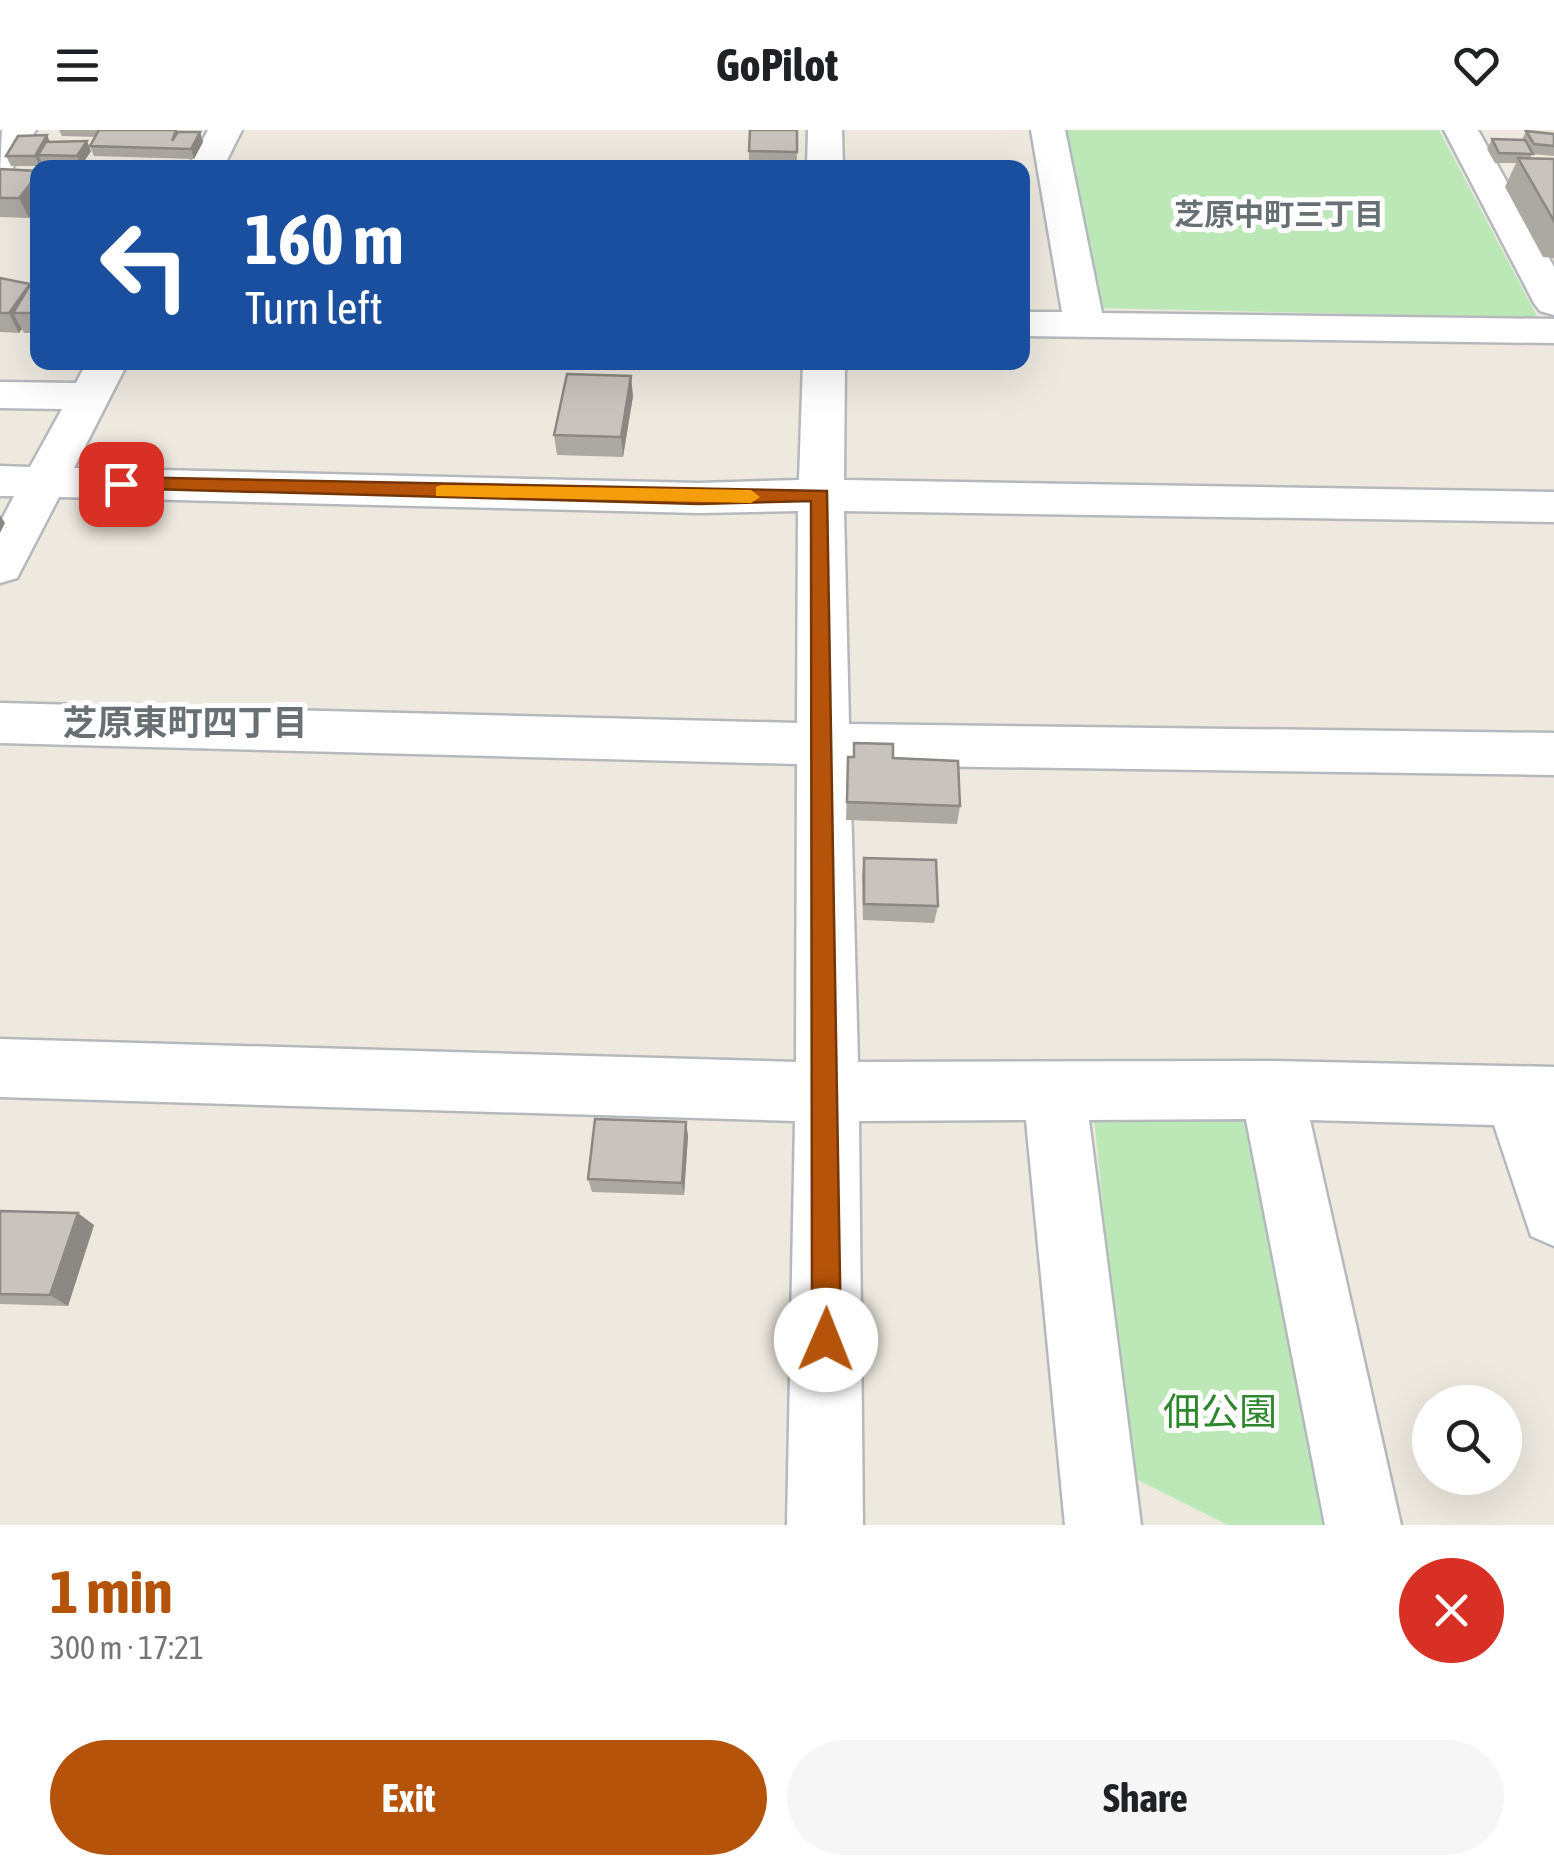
<!DOCTYPE html>
<meta charset="utf-8">
<style>
:root{--surface:#fff;--page:#f6f6f6;--text:#202124;--muted:#757577;--accent:#b45309}
body{margin:0;font-family:"Asap Condensed","Noto Sans JP",sans-serif;background:var(--page);color:var(--text);height:100vh;display:flex;flex-direction:column;font-size:38px;white-space:nowrap}
*{box-sizing:border-box;margin:0}
p{font-size:32px;color:var(--muted)}
.icon{flex:none;width:55px;height:55px;fill:none;stroke:currentColor;stroke-width:2;stroke-linecap:round;stroke-linejoin:round}
.map{position:relative;height:1395px;overflow:hidden}
.sheet{display:flex;flex-direction:column;background:var(--surface);flex:1}
.sheet>*{flex:none}
.hud{position:absolute;left:30px;top:30px;width:1000px;height:210px;border-radius:20px;box-shadow:0 10px 40px #0002;background:#1a4fa0;color:#fff;overflow:hidden}
.controls{position:absolute;left:1412px;top:1255px;display:grid;gap:20px}
.controls a{display:grid;place-items:center;width:110px;height:110px;border-radius:50%;background:var(--surface);box-shadow:0 10px 40px #0002;font-size:50px}
.pin{position:absolute;display:grid;place-items:center;width:85px;height:85px;color:#fff;margin:-42px;border-radius:20px;box-shadow:0 5px 15px #0006}
.me{position:absolute;width:110px;margin:-55px;rotate:1deg;stroke-linejoin:round;filter:drop-shadow(0 0 8px #0008)}
.turn{display:flex;align-items:center;gap:35px;height:210px;padding:0 50px;font-size:45px}
.turn .icon{width:130px;height:130px;stroke-width:2.5}
.turn b{display:block;font-size:70px;line-height:85px}
.round{display:grid;place-items:center;flex:none;width:105px;height:105px;border-radius:52px;background:var(--page)}
.summary{display:flex;align-items:center;justify-content:space-between;height:170px;padding:0 50px}
h1{font-size:60px;font-weight:700;line-height:75px;color:var(--accent)}
.cta{display:flex;gap:20px;margin-top:auto;padding:20px 50px}
.cta a{flex:1;height:115px;border-radius:60px;background:var(--accent);color:#fff;font-size:40px;font-weight:700;line-height:115px;text-align:center}
.cta a+a{background:var(--page);color:var(--text)}
header{display:flex;justify-content:space-between;align-items:center;height:130px;padding:0 50px;background:var(--surface);font-size:45px;font-weight:700}
.map>svg:first-child{display:block}
.green{fill:#bce8b8}
.lines{fill:none;stroke-linecap:round;stroke-linejoin:round}
.minor-casing{stroke:#b5b9be;stroke-width:5}
.minor{fill:#fff;fill-rule:evenodd}
.wall{fill:#aca8a2}
.shaded-wall{fill:#8c8884}
.building{fill:#c8c3bc;stroke:#8c8884;stroke-width:2.5}
.route{fill:#b45309;stroke:#753606;stroke-width:2.5}
.slow{fill:#f59e0b}
.labels{text-anchor:middle;dominant-baseline:central;stroke-width:10;stroke-linejoin:round;paint-order:stroke}
.far-neighbourhood-label{font-size:30px;font-weight:bold;fill:#697074;stroke:#fff}
.neighbourhood-label{font-size:35px;font-weight:bold;fill:#697074;stroke:#fff}
.near-park-label{font-size:38px;fill:#2e872c;stroke:#fff}
</style>
<header><svg class="icon" aria-label="menu" viewBox="0 0 24 24"><path d="M4 6h16M4 12h16M4 18h16"/></svg>GoPilot<svg class="icon" aria-label="heart" viewBox="0 0 24 24"><path d="M12 20l-8-8c-3-5 5-10 8-4 3-6 11-1 8 4z"/></svg></header>
<div class="map">
<svg width="1554" height="1395" viewBox="0 0 1554 1395">
<rect width="100%" height="100%" fill="#ede9df"/>
<path class="green" d="M1058,0H1439L1538,188L1095,178Z
M1093,978L1241,979L1263,1001L1340,1395H1228L1130,1346Z"/>
<g class="lines">
<defs>
<path id="minor" d="M2,0H36L12,39L0,43Z
M208,0H242L223,38H188Z
M808,0H842L843,38H807Z
M1031,0H1065L1102,183L1554,189V213L1022,206V182H1062Z
M1444,0H1478L1554,137V185L1540,181L1534,173Z
M87,232H128L74,338L699,353L799,350L803,232H845L844,350L1554,362V392L844,381L849,594L1554,603V645L850,635L858,932L1272,931L1554,937V1116L1531,1106L1494,995L1310,990L1401,1395H1325L1246,989L1089,990L1141,1395H1065L1026,990L859,991L863,1395H787L795,991L0,967V909L796,932L797,634L0,613V573L797,593L798,381L699,383L59,367L17,448L0,453V393L14,366H0V336L30,337L62,279L0,278V252L76,253Z"/>
</defs>
<use href="#minor" class="minor-casing"/>
<use href="#minor" class="minor"/>
</g>
<path class="wall" d="M59,0H176L177,3L200,2L203,12L194,29L94,26L90,16L96,7L62,6Z
M797,0V38H749V21Z
M1526,1L1554,4V26L1532,24L1530,28L1554,29V129L1553,128L1543,127L1505,57L1516,33H1495L1487,19L1492,9L1522,10Z
M47,5L50,12L91,21L81,36L43,35L42,33L40,36H11L6,26Z
M0,39L38,41L29,88L0,87Z
M0,148L38,156V203H24L22,199L19,203L0,202Z
M633,266L623,327L557,325L554,305Z
M854,613L893,628L960,676L957,694L846,690L848,627H853Z
M864,728L938,776L934,793L863,790L862,745Z
M686,992L688,1006L684,1065L592,1062L588,1049Z
M0,1081L94,1095L68,1176L0,1174Z"/>
<path class="shaded-wall" d="M200,2L203,12L194,29L191,19Z
M47,5L51,15L38,25L42,33L40,36L35,26Z
M87,11L91,21L81,36L77,26Z
M38,44V76L29,88L19,68Z
M30,154L33,183H13L22,199L19,203L9,183Z
M631,246L633,266L623,327L621,307Z
M0,385L5,393L0,403Z
M686,992L688,1006L684,1065L682,1053Z
M78,1083L94,1095L68,1176L50,1165Z"/>
<path class="building" d="M99,0H176L172,11L178,2H200L191,19L90,16Z
M750,0H797V22L749,21Z
M1526,1L1554,4V16L1534,14Z
M47,5L35,26H6L18,6Z
M1492,9L1525,10L1533,24L1499,23Z
M87,11L77,26L38,25L46,12Z
M1518,28L1554,29V91Z
M0,39L38,41V44L19,68H0Z
M0,148L30,154L9,183H0Z
M30,155L38,156V183H13Z
M567,244L631,246L621,307L554,305Z
M854,613L893,614V628L958,631L960,676L847,672L848,627H854Z
M864,728L936,730L938,776L864,774Z
M595,989L686,992L682,1053L588,1049Z
M0,1081L78,1083L50,1165L0,1164Z"/>
<path class="route" d="M121,347L827,361L841,1210L837,1220L826,1224L816,1220L812,1210L811,371L699,374L114,358V349Z"/>
<path class="slow" d="M442,355L751,360L760,367L751,373L436,366V357Z"/>
<g class="labels">
<g class="far-neighbourhood-label">
<text x="1279" y="84">芝原中町三丁目</text>
</g>
<g class="neighbourhood-label">
<text x="185" y="592">芝原東町四丁目</text>
</g>
<g class="near-park-label">
<text x="1220" y="1281">佃公園</text>
</g>
</g>
</svg>
<div class="controls">
<a><svg class="icon" aria-label="search" viewBox="0 0 24 24"><circle cx="10" cy="10" r="6"/><path d="M15 15l6 6"/></svg></a>
</div>
<div class="pin" style="left:121px;top:354px;background:#d93025"><svg class="icon" aria-label="arrive" viewBox="0 0 24 24"><path d="M6 21V4h12l-3 4 3 4H6"/></svg></div>
<svg class="me" style="left:826px;top:1210px" viewBox="-20 -20 40 40"><circle r="19" fill="#fff"/><path d="M0-13L10 11 0 6-10 11z" fill="#b45309"/></svg>
<div class="hud">
<div class="turn"><svg class="icon" aria-label="left" viewBox="0 0 24 24"><path d="M17 20v-9H6M10 6l-5 5 5 5"/></svg><div><b>160 m</b>Turn left</div></div>
</div>
</div>
<section class="sheet">
<div class="summary"><div><h1>1 min</h1><p>300 m · 17:21</p></div><a class="round" style="background:#d93025;color:#fff"><svg class="icon" aria-label="close" viewBox="0 0 24 24"><path d="M6 6l12 12M18 6L6 18"/></svg></a></div>
<div class="cta"><a>Exit</a><a>Share</a></div>
</section>
